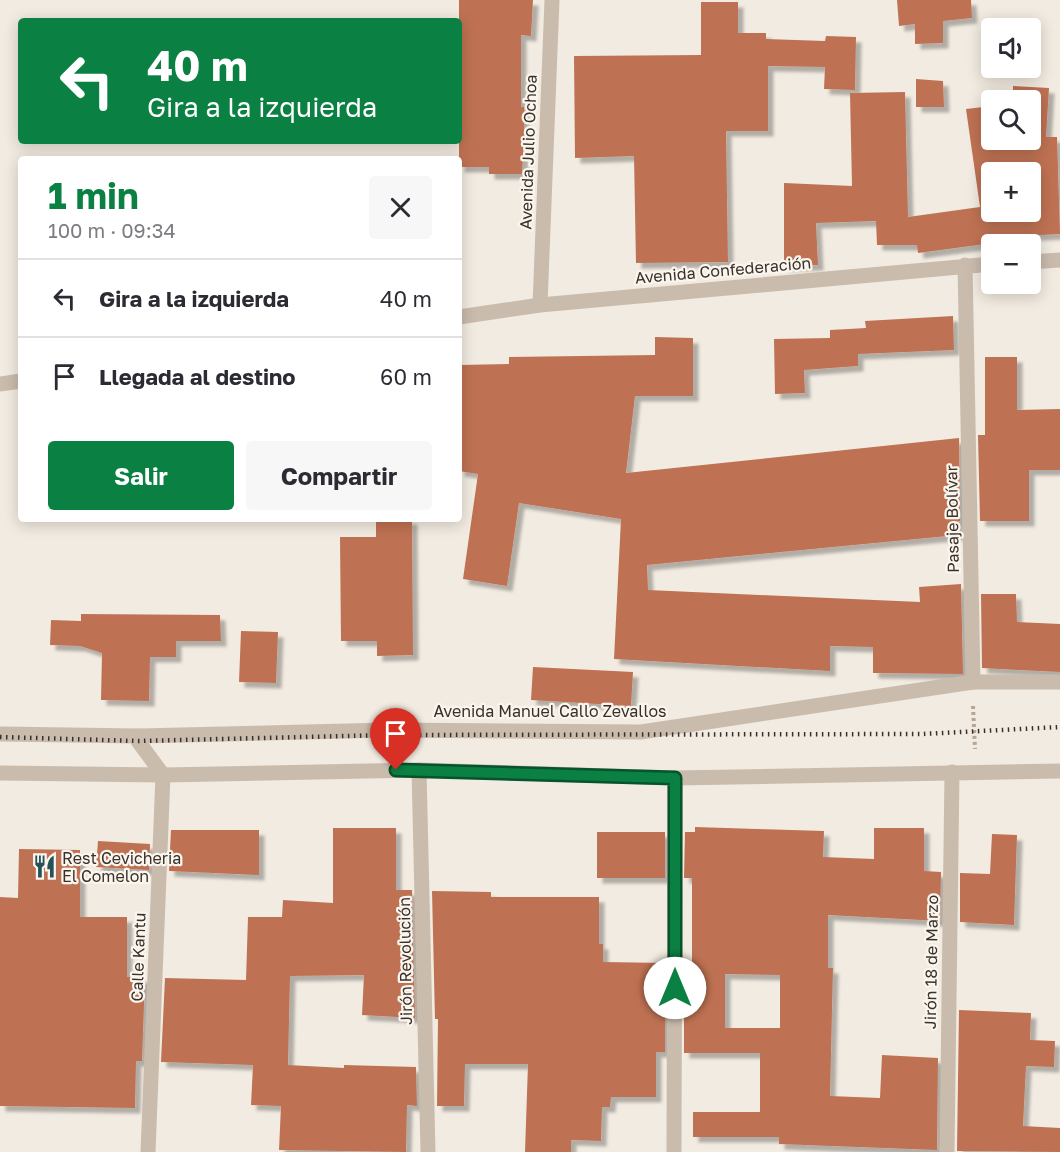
<!DOCTYPE html>
<html lang="es">
<meta charset="utf-8">
<style>
:root{--surface:#fff;--page:#f7f7f7;--text:#2b2b33;--muted:#7c7c81;--line:#e1e1e2;--accent:#0b8043}
body{margin:0;font-family:"Golos Text",sans-serif;background:var(--page);color:var(--text);height:100vh;display:flex;flex-direction:column;font-size:22px;white-space:nowrap}
*{box-sizing:border-box;margin:0}
p{font-size:20px;color:var(--muted)}
.icon{flex:none;width:33px;height:33px;fill:none;stroke:currentColor;stroke-width:2;stroke-linecap:round;stroke-linejoin:round}
.map{position:relative;flex:1;overflow:hidden}
.drawer{position:absolute;left:18px;top:156px;width:444px;height:366px;display:flex;flex-direction:column;background:var(--surface);border-radius:6px;box-shadow:0 3px 15px #0003}
.drawer>*{flex:none}
.banner{position:absolute;left:18px;top:18px;width:444px;height:126px;border-radius:6px;box-shadow:0 3px 15px #0003;background:#0b8043;color:#fff;overflow:hidden}
.fabs{position:absolute;left:981px;top:18px;display:grid;gap:12px}
.fabs a{display:grid;place-items:center;width:60px;height:60px;border-radius:6px;background:var(--surface);box-shadow:0 3px 15px #0003;font-size:30px}
.pin{position:absolute;display:grid;place-items:center;width:51px;height:51px;color:#fff;margin:-62px -26px;border-radius:50% 50% 50% 0;rotate:-45deg;box-shadow:0 0 6px #0007}
.pin .icon{rotate:45deg}
.me{position:absolute;width:66px;margin:-33px;rotate:0deg;stroke-linejoin:round;filter:drop-shadow(0 0 4px #0008)}
.turn{display:flex;align-items:center;gap:21px;height:126px;padding:0 30px;font-size:27px}
.turn .icon{width:78px;height:78px;stroke-width:2.5}
.turn b{display:block;font-size:42px;line-height:51px}
.round{display:grid;place-items:center;flex:none;width:63px;height:63px;border-radius:6px;background:var(--page)}
.headline{display:flex;align-items:center;justify-content:space-between;height:102px;padding:0 30px}
h1{font-size:36px;font-weight:700;line-height:45px;color:var(--accent)}
.action{display:flex;gap:12px;margin-top:auto;padding:12px 30px}
.action a{flex:1;height:69px;border-radius:6px;background:var(--accent);color:#fff;font-size:24px;font-weight:700;line-height:69px;text-align:center}
.action a+a{background:var(--page);color:var(--text)}
ul{padding:0;list-style:none}
li{display:flex;align-items:center;gap:18px;height:78px;padding:0 30px;border-top:2px solid var(--line)}
li div{flex:1}
li b{display:block;font-size:22px}
li em{font-style:normal}
.map>svg:first-child{display:block}
.building{fill:#bf7252;fill-rule:evenodd;filter:url(#shadow)}
.lines{fill:none;stroke-linecap:round;stroke-linejoin:round}
.path{stroke:#b6a697;stroke-width:4;stroke-dasharray:3 3;stroke-linecap:butt}
.service{stroke:#cabcad;stroke-width:15}
.minor{stroke:#cabcad;stroke-width:15}
.tertiary{stroke:#cabcad;stroke-width:15}
.rail{stroke:#39302b;stroke-width:4.5;stroke-dasharray:1.5 4.5;stroke-linecap:butt}
.route-casing{stroke:#07532c;stroke-width:15}
.route{stroke:#0b8043;stroke-width:10}
.labels{text-anchor:middle;dominant-baseline:central;stroke-width:4.5;stroke-linejoin:round;paint-order:stroke}
.street-label{font-size:16px;fill:#39302b;stroke:#faf5ed}
.poi-label{font-size:16px;fill:#39302b;stroke:#faf5ed;text-anchor:start}
</style>
<div class="map">
<svg width="1060" height="1152" viewBox="0 0 1060 1152">
<defs>
<filter id="shadow"><feDropShadow dx="5.5" dy="5.5" stdDeviation="1.5" flood-color="#0004"/></filter>
</defs>
<rect width="100%" height="100%" fill="#f2ebe1"/>
<path class="building" d="M459,0H533L531,36L521,35V107H524V136L522,174H489V167H459Z
M897,0H971L972,18L943,21V43L915,44V24L899,26Z
M701,2H738V33H766V39L825,41L826,36L856,37L855,90L824,89L825,67L768,66V131H726L728,262L636,263L634,156L575,158L574,56L701,55Z
M916,79L943,81L944,107H916Z
M1013,86L1049,88L1046,137H1057L1060,234L1022,236V239L918,253L917,245H877L876,221L816,223L818,265L784,266V183L852,186L850,93L905,92L908,217L980,207L966,109L992,106V140H1030V100H1013ZM992,172H1030V212H992Z
M953,316L954,350L858,354V366L804,370L805,393L775,394L774,339L830,338V330L866,328L865,321Z
M655,337L693,338V396H635L626,473L959,438L960,521H958V535L647,565L648,590L920,602L919,587L961,584L963,674L873,673V647L830,646V671L614,659L621,519L519,503L507,586L463,579L478,474L459,471V365L509,364V357L655,355Z
M985,357H1017V410L1060,409V470H1029V521H980L978,435H985Z
M376,519H412L413,655L377,656V641H341L340,537H376Z
M981,594H1016L1017,622L1060,624V672L982,668Z
M81,614L220,615L221,641H176V657H150L149,701L101,700L102,653L80,646L50,645L51,620L81,621Z
M241,631L278,632L276,683L239,682Z
M533,667L633,672L631,706L531,700Z
M695,827L824,831L823,857L874,859V828H924V871L941,872L940,921L828,915V968H833L830,1096L880,1098L882,1055L938,1058L937,1150L779,1144V1137H693V1112H760V1053H684V963H692V878H684L685,832H695ZM725,974L780,975V1028H725Z
M333,828H396V890H412L415,1018L362,1015L364,975L290,976L288,1065L344,1068V1065L416,1067L417,1106L407,1105L406,1152L279,1150L281,1106L251,1105L253,1065L161,1062L165,978L246,980L248,917H282L283,900L333,903Z
M171,830H259V875L169,871Z
M597,832H665V878H597Z
M992,834L1017,835L1014,925L960,922V873L990,874Z
M98,841L150,844L149,870L96,867Z
M19,849L80,850V917H127V977H145L142,1061H136L135,1108L0,1106V897L18,898Z
M432,891L491,892V897H599V944H603V962L665,963V1052H656V1097H611L610,1107H602L601,1141L571,1140V1152H525L528,1064H465L464,1106H437L438,1019H435Z
M959,1010L1031,1013L1030,1040L1055,1041L1054,1067L1026,1066L1023,1126L1060,1128V1152L957,1151Z"/>
<g class="lines">
<path class="path" d="M973,706L975,749"/>
<path class="service" d="M0,734L139,736L388,730L641,732L973,682"/>
<path class="minor" d="M1030,262L1060,260
M965,265L973,682H1060
M540,305L552,0
M459,317L540,305L992,264
M0,384L21,381
M139,736L138,741L163,775L148,1152
M419,770L428,1152
M674,1152L675,778
M947,1152L952,772"/>
<path class="tertiary" d="M0,773L163,775L419,770L675,778L1060,771"/>
<path class="rail" d="M0,737L138,741L387,735L922,734L1060,727"/>
</g>
<g class="lines">
<defs>
<path id="route" d="M396,770L675,778V988"/>
</defs>
<use href="#route" class="route-casing"/>
<use href="#route" class="route"/>
</g>
<defs>
<symbol id="restaurant-bare" viewBox="-9 -9 18 18"><path d="M-5-6h1v4h1v-4h1v4h1v-4h1v5L-1.5 .5V6h-2V.5L-5-1ZM5-6V6H3V1.5H1.5Q1.5-4 5-6Z" fill="#235258" stroke="#faf5ed" stroke-width="2.5" paint-order="stroke"/></symbol>
</defs>
<g fill-rule="evenodd">
<use href="#restaurant-bare" x="28" y="850" width="33" height="33"/>
</g>
<g class="labels">
<g class="street-label">
<text transform="translate(528 152) rotate(-88)">Avenida Julio Ochoa</text>
<text transform="translate(723 270) rotate(-5)">Avenida Confederación</text>
<text transform="translate(952 519) rotate(-91)">Pasaje Bolívar</text>
<text x="550" y="711">Avenida Manuel Callo Zevallos</text>
<text transform="translate(138 957) rotate(-88)">Calle Kantu</text>
<text transform="translate(405 961) rotate(-91)">Jirón Revolución</text>
<text transform="translate(931 962) rotate(-89)">Jirón 18 de Marzo</text>
</g>
<g class="poi-label">
<text x="62" y="858">Rest Cevicheria<tspan x="62" dy="18">El Comelon</tspan></text>
</g>
</g>
</svg>
<div class="fabs">
<a><svg class="icon" aria-label="sound" viewBox="0 0 24 24"><path d="M4 9h4l5-4v14l-5-4H4zM17 9q2 3 0 6"/></svg></a>
<a><svg class="icon" aria-label="search" viewBox="0 0 24 24"><circle cx="10" cy="10" r="6"/><path d="M15 15l6 6"/></svg></a>
<a>+</a>
<a>−</a>
</div>
<div class="pin" style="left:396px;top:770px;background:#d93025"><svg class="icon" aria-label="arrive" viewBox="0 0 24 24"><path d="M6 21V4h12l-3 4 3 4H6"/></svg></div>
<svg class="me" style="left:675px;top:988px" viewBox="-20 -20 40 40"><circle r="19" fill="#fff"/><path d="M0-13L10 11 0 6-10 11z" fill="#0b8043"/></svg>
<div class="banner">
<div class="turn"><svg class="icon" aria-label="left" viewBox="0 0 24 24"><path d="M17 20v-9H6M10 6l-5 5 5 5"/></svg><div><b>40 m</b>Gira a la izquierda</div></div>
</div>
<section class="drawer">
<div class="headline"><div><h1>1 min</h1><p>100 m · 09:34</p></div><a class="round"><svg class="icon" aria-label="close" viewBox="0 0 24 24"><path d="M6 6l12 12M18 6L6 18"/></svg></a></div>
<ul>
<li><svg class="icon" aria-label="left" viewBox="0 0 24 24"><path d="M17 20v-9H6M10 6l-5 5 5 5"/></svg><div><b>Gira a la izquierda</b></div><em>40 m</em></li>
<li><svg class="icon" aria-label="arrive" viewBox="0 0 24 24"><path d="M6 21V4h12l-3 4 3 4H6"/></svg><div><b>Llegada al destino</b></div><em>60 m</em></li>
</ul>
<div class="action"><a>Salir</a><a>Compartir</a></div>
</section>
</div>
